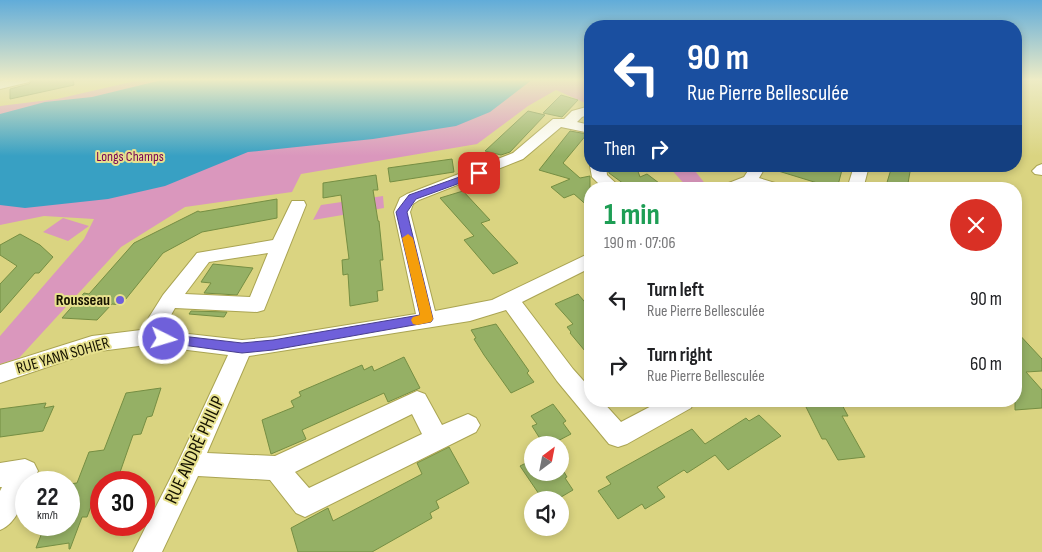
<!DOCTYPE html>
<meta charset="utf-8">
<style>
:root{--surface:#fff;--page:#f2f2f2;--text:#202124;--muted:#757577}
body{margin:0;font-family:"Sofia Sans Condensed",sans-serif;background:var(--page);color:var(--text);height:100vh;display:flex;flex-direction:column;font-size:19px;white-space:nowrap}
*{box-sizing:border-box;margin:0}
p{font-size:16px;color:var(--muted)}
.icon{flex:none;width:28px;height:28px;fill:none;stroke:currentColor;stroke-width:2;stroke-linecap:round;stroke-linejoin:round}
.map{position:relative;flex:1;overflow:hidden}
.details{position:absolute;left:584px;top:182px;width:438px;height:225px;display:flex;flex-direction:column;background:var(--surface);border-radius:20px;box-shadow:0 2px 8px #0003}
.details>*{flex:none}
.hud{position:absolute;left:584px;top:20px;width:438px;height:152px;border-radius:20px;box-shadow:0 2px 8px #0003;background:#1a4fa0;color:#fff;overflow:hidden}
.needle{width:32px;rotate:32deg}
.controls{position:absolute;left:524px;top:436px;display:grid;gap:10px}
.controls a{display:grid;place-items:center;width:45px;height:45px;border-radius:50%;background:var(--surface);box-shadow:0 2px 8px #0003;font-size:25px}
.speed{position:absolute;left:15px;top:471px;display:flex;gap:10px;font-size:25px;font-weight:700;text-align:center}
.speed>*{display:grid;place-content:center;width:65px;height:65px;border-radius:50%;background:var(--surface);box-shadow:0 2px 8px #0003;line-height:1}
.speed small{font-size:12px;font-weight:400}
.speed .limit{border:8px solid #d22;background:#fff;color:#111}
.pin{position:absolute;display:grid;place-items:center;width:42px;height:42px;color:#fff;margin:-21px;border-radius:10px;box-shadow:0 2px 8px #0006}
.me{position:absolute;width:55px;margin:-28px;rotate:95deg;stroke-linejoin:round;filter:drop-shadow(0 0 4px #0008)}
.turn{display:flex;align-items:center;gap:18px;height:105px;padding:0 20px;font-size:22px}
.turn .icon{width:65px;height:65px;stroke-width:2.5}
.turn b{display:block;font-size:35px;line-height:42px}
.then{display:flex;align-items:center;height:48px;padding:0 20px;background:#0003;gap:10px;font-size:19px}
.round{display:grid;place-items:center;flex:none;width:52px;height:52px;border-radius:26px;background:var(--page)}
.headline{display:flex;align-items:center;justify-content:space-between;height:85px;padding:0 20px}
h1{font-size:30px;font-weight:700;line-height:38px;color:#1e9e55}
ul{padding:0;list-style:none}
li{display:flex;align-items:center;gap:15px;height:65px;padding:0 20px}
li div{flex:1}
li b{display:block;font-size:19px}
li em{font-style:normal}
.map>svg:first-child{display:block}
.green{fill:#da97bd}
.water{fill:#38a0c3}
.building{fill:#95b065;stroke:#758e43}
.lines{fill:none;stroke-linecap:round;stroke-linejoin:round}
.minor-casing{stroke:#aaa452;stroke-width:2}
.minor{fill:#fff;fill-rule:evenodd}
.route{fill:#6f60da;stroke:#483e8e}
.slow{fill:#f59e0b}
.poi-dot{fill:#6f60da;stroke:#e7e18e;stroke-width:2}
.labels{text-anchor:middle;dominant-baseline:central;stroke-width:4;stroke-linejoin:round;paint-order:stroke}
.far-park-label{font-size:14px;fill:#770056;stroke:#e7e18e}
.poi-label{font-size:16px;font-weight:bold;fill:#151200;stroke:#e7e18e;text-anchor:end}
.street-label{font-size:16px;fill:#151200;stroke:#e7e18e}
.near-street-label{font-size:19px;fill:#151200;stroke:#e7e18e}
</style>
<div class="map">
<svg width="1042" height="552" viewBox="0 0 1042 552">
<rect width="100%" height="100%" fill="#dad481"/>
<path class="green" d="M144,79H590L587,82L590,84V105L556,90L528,106L477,144L301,174L292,192L185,207L121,247L19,358L0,364V336L84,239L94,219L44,216L0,225V106L57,99Z
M668,166H691L707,186L699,189H689Z
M383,196L384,208L313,220L321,205Z
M63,218L89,226L68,241L43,232Z"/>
<path class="water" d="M166,79H533L490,112L456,126L373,139L248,152L165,186L108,199L25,208L0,205V114L45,102L92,97Z"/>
<path class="building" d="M33,79H73L74,85L10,99V89L29,84Z
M561,95L578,100L562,117L543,113Z
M528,111L545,115L510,152L501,155L485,151Z
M570,131L587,134L563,163L580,178L590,176V208L574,194L564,198L551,187L570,179L539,170Z
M452,159L454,172L390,182L388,168Z
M608,166H636L640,177L647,174L667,189H624L621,185L624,184L609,173Z
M775,166H843L837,189L775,170Z
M892,166H911L907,189H885Z
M376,175L378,190H373L378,221H379L383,260H380L383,290L377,291L378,301L350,306L348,274L343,275L342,260L349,259L341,195L323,198V183Z
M463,191L490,220L481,223L518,263L493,274L464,240L474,236L440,198Z
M277,199V218L202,232L163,253L121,305L112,304L97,320L62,318L84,293L89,294L134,243L198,211L200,212Z
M20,234L40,245L53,257L39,273H35L0,313V284L17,266L0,255V245Z
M213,264L253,268L237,295L204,293L211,283L201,282Z
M578,294L590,308V357L570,333L571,332L567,327L573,324L555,304Z
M191,311L227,312L224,317L189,314Z
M496,324L529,371L527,373L534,382L511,393L484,355L474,339L476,338L471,330Z
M1015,330L1042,359V371L1026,372L1042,390V408L1015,410Z
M404,357L420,388L388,402L384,393L302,430L306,439L271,454L262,420L294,407L291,401L301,396L299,392L362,365L364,370L372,366L374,371Z
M161,388L152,416L147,417L141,434L133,435L118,478L101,480L87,517H82L70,549H69V543L36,548L45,525H69V484L77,483L89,452L104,450L126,393Z
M803,401H840L848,416H842L865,457L838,460L826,439H822Z
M46,403L44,408L54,406L43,431L0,437V409Z
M553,404L566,421L563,423L571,434L550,445H544L532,426L537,424L531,416Z
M759,415L781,436L728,470L715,455L687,473L684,470L657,487L665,497L645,509L642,504L618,519L598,491L611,484L606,477L692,429L705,444L746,418L749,421Z
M449,447L469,483L436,501L439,508L430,513L432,518L372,552H298L291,528L328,508L333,521L422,474L417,463Z
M532,460V472H560V465L567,477L565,478L573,490L556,500H543L520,466Z"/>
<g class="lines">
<defs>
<path id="minor" d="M10,79H31L29,82L0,89V81Z
M590,106V114L582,117L577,122L590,125V133L561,127L523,159L419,200L413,204L410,212L435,311L492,300L590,253V268L522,302L573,369L590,388V401H602L621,422L661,401H694L691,408L627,444L618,447L609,444L557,381L506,310L470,321L249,356L207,453L275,456L417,391L425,394L442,425L468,414L476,418L480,425L476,432L305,517L296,513L270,480L198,476L162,552H133L175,469L228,355L147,345L92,352L0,383V365L92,336L141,330L163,295L197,253L273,240L290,205L292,201H304L306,205L264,310L257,312L175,308L162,331L242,340L273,337L416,314L394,212L400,198L407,194L513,153L553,119H564L572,111ZM268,253L250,297L185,294L209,262ZM412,414L422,434L309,488L295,472Z
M1042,164V175L1035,174L1032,171L1037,166Z
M590,166H606L607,175L622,189H604L592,177Z
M751,166H766L759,178L785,186L787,189H762L751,185L742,189H719L721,186L744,177Z
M854,166H869L863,189H847Z
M25,459L34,463L38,471L32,482H26C26,500 16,524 0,530V491L2,487H0V463Z"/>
</defs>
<use href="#minor" class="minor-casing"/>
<use href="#minor" class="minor"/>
</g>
<linearGradient id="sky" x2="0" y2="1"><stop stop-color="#61acd9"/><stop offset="0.51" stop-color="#eeecc6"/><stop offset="1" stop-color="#eeecc6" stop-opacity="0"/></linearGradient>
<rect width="1042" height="156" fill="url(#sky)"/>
<path class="route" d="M479,170L484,173L482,175L416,199L407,212L433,319L431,322L273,350L242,353L160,342L158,339L160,335L164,334L242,343L273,340L420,315L396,212L409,195Z"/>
<path class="slow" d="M408,234L413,238L433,319L431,322L417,325L413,324L411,320L413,317L420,315L402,238Z"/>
<circle class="poi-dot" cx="120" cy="300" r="5"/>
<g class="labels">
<g class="far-park-label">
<text x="130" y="156">Longs Champs</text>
</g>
<g class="poi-label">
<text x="110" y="300">Rousseau</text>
</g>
<g class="street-label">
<text transform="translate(63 356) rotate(-16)">RUE YANN SOHIER</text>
</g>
<g class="near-street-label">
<text transform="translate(195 450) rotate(-65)">RUE ANDRÉ PHILIP</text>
</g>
</g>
</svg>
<div class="controls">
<a><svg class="needle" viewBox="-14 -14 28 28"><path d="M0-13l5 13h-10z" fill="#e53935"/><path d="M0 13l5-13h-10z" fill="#757577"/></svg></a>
<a><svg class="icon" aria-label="sound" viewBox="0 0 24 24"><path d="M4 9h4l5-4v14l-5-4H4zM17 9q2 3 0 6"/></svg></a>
</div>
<div class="speed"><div>22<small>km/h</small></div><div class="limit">30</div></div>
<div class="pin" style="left:479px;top:173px;background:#d93025"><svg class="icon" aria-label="arrive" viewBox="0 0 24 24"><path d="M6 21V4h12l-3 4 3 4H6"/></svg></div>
<svg class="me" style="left:164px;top:339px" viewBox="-20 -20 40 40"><circle r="17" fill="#6f60da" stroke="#fff" stroke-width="3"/><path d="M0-11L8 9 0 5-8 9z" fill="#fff"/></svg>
<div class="hud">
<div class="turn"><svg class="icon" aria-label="left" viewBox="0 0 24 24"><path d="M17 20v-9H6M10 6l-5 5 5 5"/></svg><div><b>90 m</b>Rue Pierre Bellesculée</div></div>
<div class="then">Then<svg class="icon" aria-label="right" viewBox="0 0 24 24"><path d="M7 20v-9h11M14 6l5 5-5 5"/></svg></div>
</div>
<section class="details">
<div class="headline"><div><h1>1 min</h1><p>190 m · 07:06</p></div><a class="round" style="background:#d93025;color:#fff"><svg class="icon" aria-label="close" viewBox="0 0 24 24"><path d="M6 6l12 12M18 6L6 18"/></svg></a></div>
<ul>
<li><svg class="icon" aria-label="left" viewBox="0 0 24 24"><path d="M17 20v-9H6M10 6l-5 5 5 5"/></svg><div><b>Turn left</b><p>Rue Pierre Bellesculée</p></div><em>90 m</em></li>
<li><svg class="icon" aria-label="right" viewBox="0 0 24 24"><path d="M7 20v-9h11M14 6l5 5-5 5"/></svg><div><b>Turn right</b><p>Rue Pierre Bellesculée</p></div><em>60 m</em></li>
</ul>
</section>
</div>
